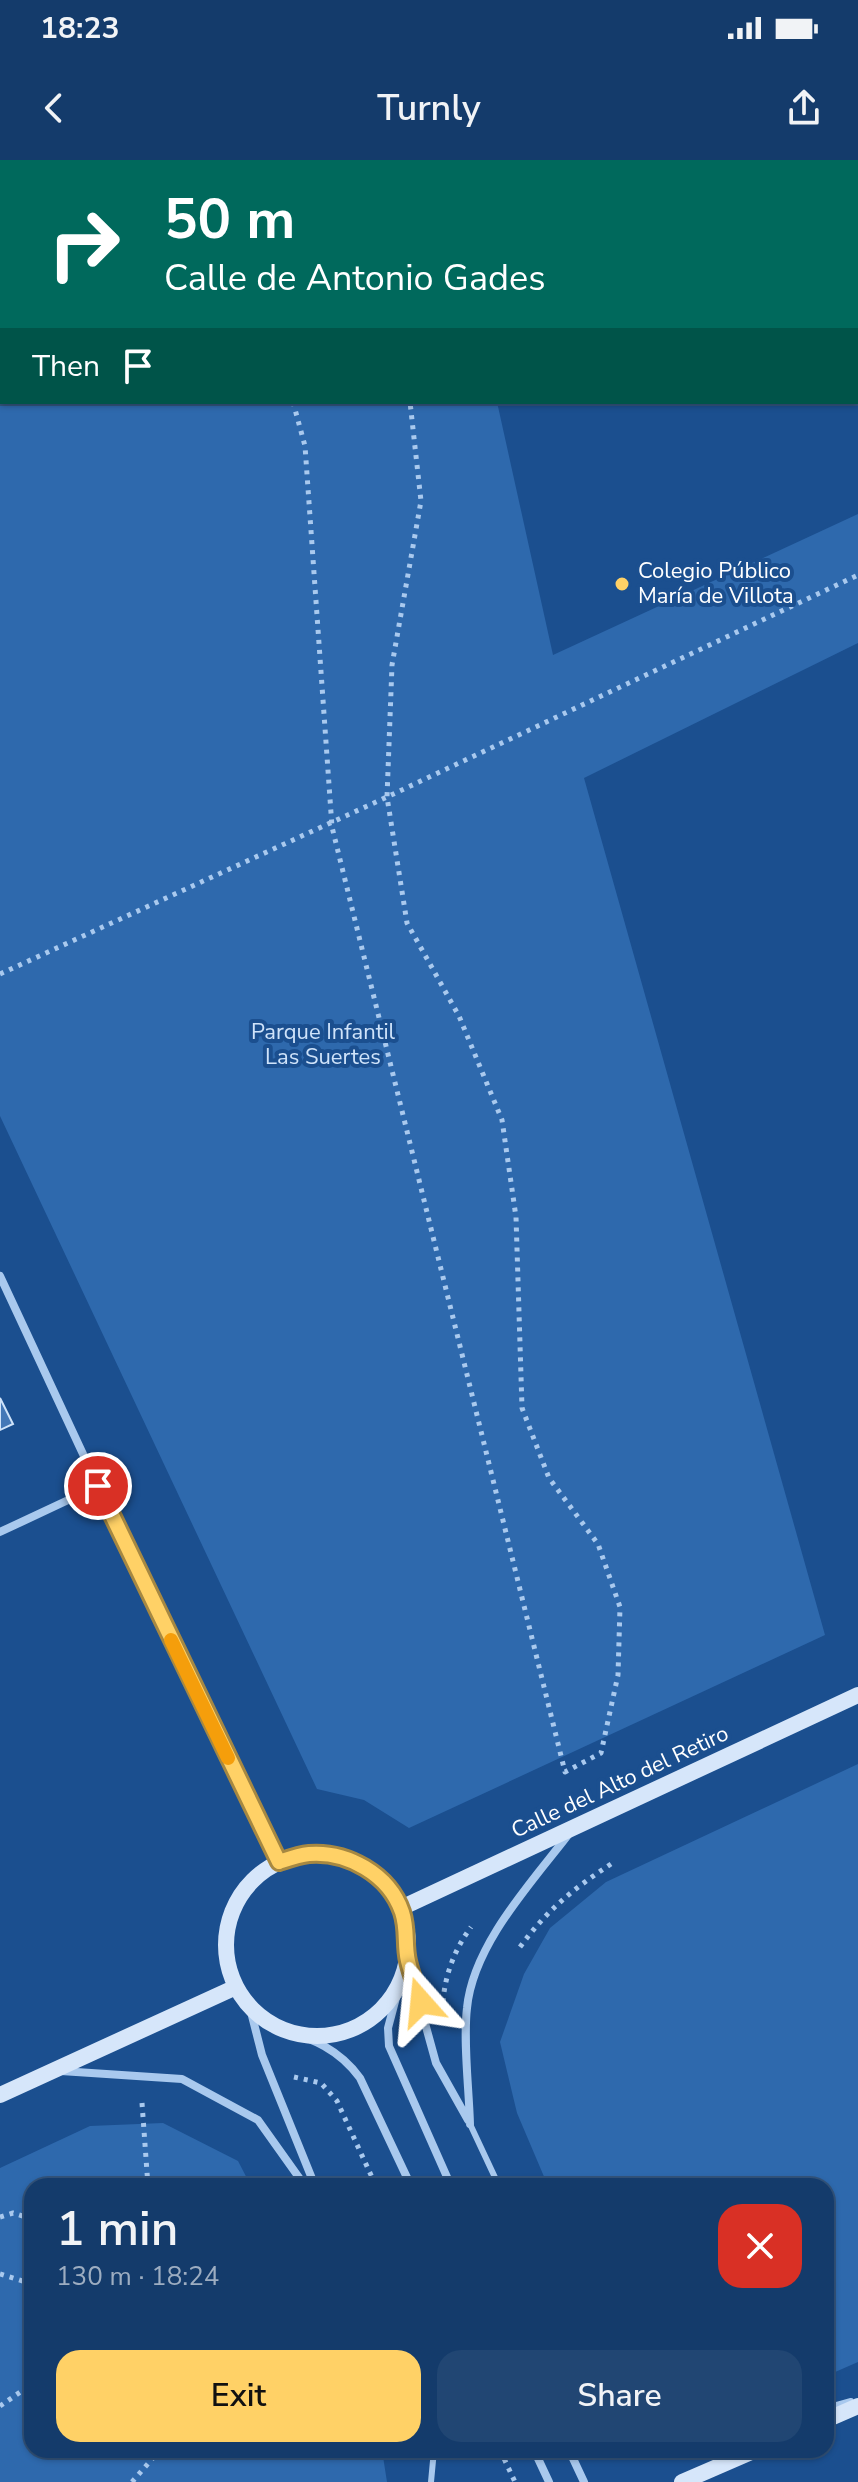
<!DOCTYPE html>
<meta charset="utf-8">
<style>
:root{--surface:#143b6b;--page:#214673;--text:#f1f3f6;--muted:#9dadc1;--line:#33557e;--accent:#ffd166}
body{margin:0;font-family:"Nunito Sans",sans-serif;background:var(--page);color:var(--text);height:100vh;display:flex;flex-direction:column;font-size:30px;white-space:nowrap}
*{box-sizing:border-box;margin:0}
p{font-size:26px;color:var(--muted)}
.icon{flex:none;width:44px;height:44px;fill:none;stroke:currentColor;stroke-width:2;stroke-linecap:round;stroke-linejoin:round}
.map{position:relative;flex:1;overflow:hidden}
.details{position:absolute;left:24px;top:2018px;width:810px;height:280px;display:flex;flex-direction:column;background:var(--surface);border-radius:24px;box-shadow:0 2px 6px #0004,0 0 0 2px var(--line)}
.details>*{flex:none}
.guide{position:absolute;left:0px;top:0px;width:858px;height:244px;box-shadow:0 2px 6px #0004,0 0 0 2px var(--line);background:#00695c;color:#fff;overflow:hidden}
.pin{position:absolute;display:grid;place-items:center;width:68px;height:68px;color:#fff;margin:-34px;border:4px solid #fff;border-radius:50%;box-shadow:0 2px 8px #0007}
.me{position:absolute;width:88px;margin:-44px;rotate:342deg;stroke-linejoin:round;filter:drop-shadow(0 0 6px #0008)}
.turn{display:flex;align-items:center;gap:28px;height:168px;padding:0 32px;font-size:36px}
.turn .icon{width:104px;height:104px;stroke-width:2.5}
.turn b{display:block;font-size:56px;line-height:68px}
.then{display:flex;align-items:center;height:76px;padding:0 32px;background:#0003;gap:16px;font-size:30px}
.round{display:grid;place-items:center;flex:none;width:84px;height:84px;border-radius:24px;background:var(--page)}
.head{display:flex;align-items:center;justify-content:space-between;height:136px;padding:0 32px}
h1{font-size:48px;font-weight:600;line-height:60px}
.primary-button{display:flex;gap:16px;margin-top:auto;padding:16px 32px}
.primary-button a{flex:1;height:92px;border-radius:24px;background:var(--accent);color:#111;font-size:32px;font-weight:600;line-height:92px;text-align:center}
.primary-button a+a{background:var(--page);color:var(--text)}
.status{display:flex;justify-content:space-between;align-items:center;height:56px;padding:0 40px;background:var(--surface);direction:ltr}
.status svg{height:22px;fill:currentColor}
header{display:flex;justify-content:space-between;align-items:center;height:104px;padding:0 32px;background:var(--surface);font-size:36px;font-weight:600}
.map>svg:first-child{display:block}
.green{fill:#2e69ad}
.building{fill:#4478b7;stroke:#cfe3fa;stroke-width:2}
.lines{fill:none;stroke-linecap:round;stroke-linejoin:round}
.path{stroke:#a9c9ee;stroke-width:5;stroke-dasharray:4 6;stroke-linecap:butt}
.lane{stroke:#a9c9ee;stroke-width:6}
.street{stroke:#a9c9ee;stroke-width:8}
.secondary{stroke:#d6e6fa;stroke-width:16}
.route-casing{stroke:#a68842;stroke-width:20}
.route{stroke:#ffd166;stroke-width:14}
.slow{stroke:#f59e0b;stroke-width:14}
.poi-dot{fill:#ffd166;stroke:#1b4f8f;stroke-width:3}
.labels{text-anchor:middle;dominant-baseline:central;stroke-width:8;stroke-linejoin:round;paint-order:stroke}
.poi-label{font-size:22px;fill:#fff;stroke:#1b4f8f;text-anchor:start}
.park-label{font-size:22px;fill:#cfe3fa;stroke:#1b4f8f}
.street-label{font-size:22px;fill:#fff;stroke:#1b4f8f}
</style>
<div class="status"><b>18:23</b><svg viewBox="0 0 49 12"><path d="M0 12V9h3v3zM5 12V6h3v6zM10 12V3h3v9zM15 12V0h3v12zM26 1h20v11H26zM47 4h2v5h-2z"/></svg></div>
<header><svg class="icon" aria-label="back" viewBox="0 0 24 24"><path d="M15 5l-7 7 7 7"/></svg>Turnly<svg class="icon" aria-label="share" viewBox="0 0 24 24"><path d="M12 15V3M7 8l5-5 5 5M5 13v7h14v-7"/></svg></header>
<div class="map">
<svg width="858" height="2322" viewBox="0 0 858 2322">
<rect width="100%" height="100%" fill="#1b4f8f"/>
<path class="green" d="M0,0H431L432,2H2V242H497L553,495L858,354V483L584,618L825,1475L409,1668L364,1640L317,1629L0,956Z
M858,1604V2202L826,2216V2026H548L517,1953L500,1882L524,1814L550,1768L606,1722Z
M163,1963L238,2001L251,2026H32V2290H382L387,2322H0V2008L90,1966Z"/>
<path class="building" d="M844,0H858V30L856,2Z
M0,1238L13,1264L0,1270Z"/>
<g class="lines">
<path class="path" d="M229,0L230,2
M297,2V0
M293,242L305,286L332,667L565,1612L601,1593L618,1515L620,1447L598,1384L549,1318L522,1248L516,1057L502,960L459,856L407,763L387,637L392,505L421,341L410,242
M0,814L387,637L858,415
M520,1787C547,1750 573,1729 611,1704
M443,1842C445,1814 455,1789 471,1767
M294,1917L321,1923L337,1941L376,2026
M142,1943L148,2026
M112,2026L125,2021L159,2026
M0,2057L13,2053L32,2059
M0,2114L32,2124
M0,2246L32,2224
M500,2290L515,2322
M132,2322L160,2290"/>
<path class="lane" d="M470,1964L499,2026
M826,2248L851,2241
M431,2322L434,2290"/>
<path class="street" d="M780,0L781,2
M856,162L858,167
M0,1116L145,1427L279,1702
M0,1372L98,1326
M407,1798L436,1903L468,1960
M401,1819L388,1868L389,1886L451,2026
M250,1848L262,1895L315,2026
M279,1868C313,1879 339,1889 360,1918L411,2026
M61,1911L182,1919L258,1960L305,2026
M470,1964C469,1929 463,1881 467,1848C473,1785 531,1723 568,1675
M534,2290L549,2322
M569,2290L584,2322"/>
<path class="secondary" d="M226 1785a91 91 0 1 1 182 0a91 91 0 1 1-182 0Z
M401,1748L858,1535
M0,1935L236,1827
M826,2260L858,2246
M682,2322L756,2290"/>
</g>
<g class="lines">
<defs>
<path id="route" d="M98,1326L279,1702C288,1699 299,1695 309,1694C347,1691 389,1714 402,1752C408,1770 404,1784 408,1801C411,1815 417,1828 421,1842"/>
</defs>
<use href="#route" class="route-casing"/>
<use href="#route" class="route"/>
<path class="slow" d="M171,1480L228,1598"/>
</g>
<circle class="poi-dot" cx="622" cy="424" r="8"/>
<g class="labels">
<g class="poi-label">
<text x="638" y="411">Colegio Público<tspan x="638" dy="25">María de Villota</tspan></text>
</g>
<g class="park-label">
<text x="323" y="872">Parque Infantil<tspan x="323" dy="25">Las Suertes</tspan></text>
</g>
<g class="street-label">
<text transform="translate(620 1622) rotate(-25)">Calle del Alto del Retiro</text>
</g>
</g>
</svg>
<div class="pin" style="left:98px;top:1326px;background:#d93025"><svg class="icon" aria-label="arrive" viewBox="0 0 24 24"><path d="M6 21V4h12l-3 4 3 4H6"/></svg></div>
<svg class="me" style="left:421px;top:1842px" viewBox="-20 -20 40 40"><path d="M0-17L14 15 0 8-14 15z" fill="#ffd166" stroke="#fff" stroke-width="4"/></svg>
<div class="guide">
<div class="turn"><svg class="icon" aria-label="right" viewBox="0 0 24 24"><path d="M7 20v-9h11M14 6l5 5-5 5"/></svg><div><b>50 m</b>Calle de Antonio Gades</div></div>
<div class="then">Then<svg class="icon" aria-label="arrive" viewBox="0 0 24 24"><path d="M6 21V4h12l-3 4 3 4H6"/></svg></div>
</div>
<section class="details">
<div class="head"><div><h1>1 min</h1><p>130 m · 18:24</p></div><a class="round" style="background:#d93025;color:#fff"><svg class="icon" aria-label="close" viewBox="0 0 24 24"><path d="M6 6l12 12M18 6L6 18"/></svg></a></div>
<div class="primary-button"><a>Exit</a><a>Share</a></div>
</section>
</div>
